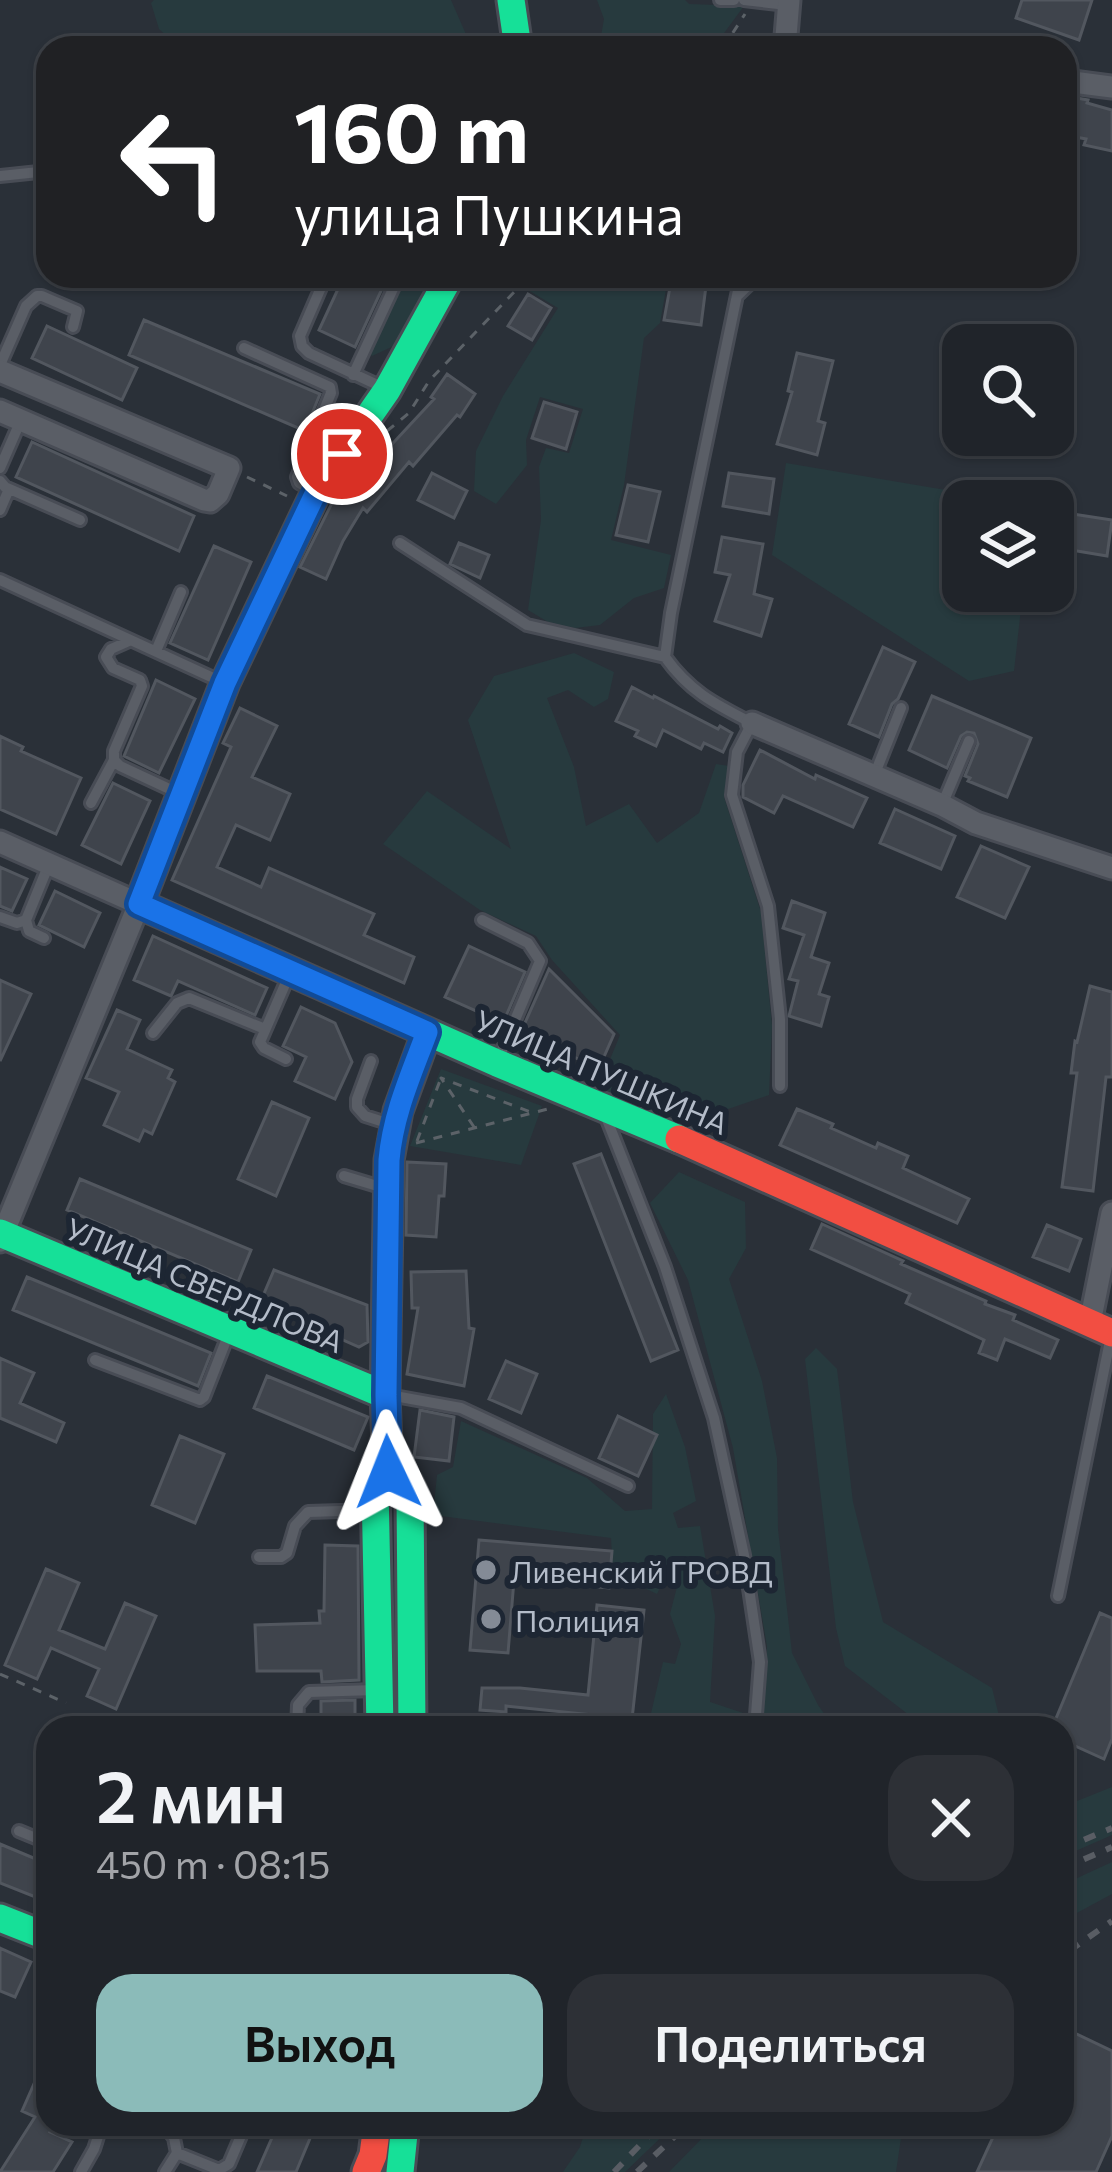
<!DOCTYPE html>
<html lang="ru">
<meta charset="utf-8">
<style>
:root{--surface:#20242a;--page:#2d3036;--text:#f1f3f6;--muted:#a2a4a8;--line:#3d4147;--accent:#8bbbb9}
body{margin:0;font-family:Commissioner,sans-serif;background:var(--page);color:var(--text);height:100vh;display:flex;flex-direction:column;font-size:45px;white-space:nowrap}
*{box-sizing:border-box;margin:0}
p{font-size:39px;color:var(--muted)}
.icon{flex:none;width:66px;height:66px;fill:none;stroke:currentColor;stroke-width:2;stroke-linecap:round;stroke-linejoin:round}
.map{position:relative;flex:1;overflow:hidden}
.details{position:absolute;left:36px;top:1716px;width:1038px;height:420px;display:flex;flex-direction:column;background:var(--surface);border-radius:36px;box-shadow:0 3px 9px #0004,0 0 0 3px var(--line)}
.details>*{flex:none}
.banner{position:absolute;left:36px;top:36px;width:1041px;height:252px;border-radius:36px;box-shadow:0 3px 9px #0004,0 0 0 3px var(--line);background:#202124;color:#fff;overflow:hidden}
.fabs{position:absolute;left:942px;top:324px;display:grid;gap:24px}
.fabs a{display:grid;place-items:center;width:132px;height:132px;border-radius:24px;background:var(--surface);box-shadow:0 3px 9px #0004,0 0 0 3px var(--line);font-size:60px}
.pin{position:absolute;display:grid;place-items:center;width:102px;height:102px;color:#fff;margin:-51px;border:6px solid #fff;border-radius:50%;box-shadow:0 3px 12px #0007}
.me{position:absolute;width:132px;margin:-66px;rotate:358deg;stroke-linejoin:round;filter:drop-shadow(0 0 9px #0008)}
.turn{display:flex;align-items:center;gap:42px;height:252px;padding:0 60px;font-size:54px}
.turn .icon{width:156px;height:156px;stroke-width:2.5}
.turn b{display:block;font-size:84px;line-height:102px}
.round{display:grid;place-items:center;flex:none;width:126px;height:126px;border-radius:36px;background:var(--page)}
.headline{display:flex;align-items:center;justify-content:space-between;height:204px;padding:0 60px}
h1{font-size:72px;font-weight:600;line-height:90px}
.primary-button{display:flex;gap:24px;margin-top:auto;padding:24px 60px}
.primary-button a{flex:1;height:138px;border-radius:36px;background:var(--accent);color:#111;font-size:48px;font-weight:600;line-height:138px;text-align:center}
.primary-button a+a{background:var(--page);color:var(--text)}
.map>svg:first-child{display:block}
.green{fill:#273a3e}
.building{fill:#3f444c;stroke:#52575f;stroke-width:3}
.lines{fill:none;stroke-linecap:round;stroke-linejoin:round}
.lane-casing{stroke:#484c55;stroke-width:16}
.street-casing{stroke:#484c55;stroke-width:27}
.fast-casing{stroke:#484c55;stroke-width:33}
.jam-casing{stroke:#484c55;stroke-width:33}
.path{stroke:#5c6268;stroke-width:3;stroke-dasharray:9 9;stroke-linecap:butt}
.lane{stroke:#5a5e66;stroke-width:10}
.street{stroke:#5a5e66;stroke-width:21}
.fast{stroke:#16e098;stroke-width:27}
.jam{stroke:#f24e42;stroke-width:27}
.rail{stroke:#595d64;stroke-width:6;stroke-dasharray:12 12;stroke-linecap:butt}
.route-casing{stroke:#114b97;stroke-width:30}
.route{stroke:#1a73e8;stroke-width:21}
.poi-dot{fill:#848b96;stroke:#1d2633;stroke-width:4.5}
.labels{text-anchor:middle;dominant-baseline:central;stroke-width:12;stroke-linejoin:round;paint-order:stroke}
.street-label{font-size:30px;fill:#b4bcc9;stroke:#1d2633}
.poi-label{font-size:30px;fill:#b4bcc9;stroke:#1d2633;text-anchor:start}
</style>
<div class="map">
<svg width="1112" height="2172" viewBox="0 0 1112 2172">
<rect width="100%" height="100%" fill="#2a3038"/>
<path class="green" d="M154,0H451L472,48H180L159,29L151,3Z
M597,0H685L689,4L744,6L713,48H599L604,19Z
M404,276H432L398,344L372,356L369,352Z
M530,276H725L716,284L668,278L660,323L644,338L624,485L611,540L671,555L664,588L634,598L600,625L575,628L548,622L528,610L541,520L539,467L546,448L569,453L583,409L540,397L526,440L527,465L496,504L474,491L476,451L503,396L558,308L523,287Z
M786,463L1011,501H963V591H1023L1014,671L969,681L772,555Z
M574,653L614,672L608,699L594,707L568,690L547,698L574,767L586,826L629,804L657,843L699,813L716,764L729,766L724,797L761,912L772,1026L769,1095L690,1122L600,1095L604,1074L620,1035L552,960L536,936L480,910L383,844L427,791L511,849L468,720L494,676Z
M441,1069L542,1106L521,1165L410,1146Z
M679,1172L745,1202L746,1248L729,1279L762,1381L777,1458L778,1529L792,1653L818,1705L834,1728H763L767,1646L733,1448L688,1280L650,1203Z
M816,1348L837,1369L853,1502L883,1622L992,1688L1002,1728H926L845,1666L836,1628L805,1359Z
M666,1394L685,1447L696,1501L673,1513L678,1528L700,1526L715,1616L710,1702L746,1714V1728H652L649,1722L663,1662L675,1664L681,1644L670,1614L684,1560L674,1558L657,1594L613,1573L611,1538L433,1515L437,1475L453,1467L461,1421L587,1478L625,1511L652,1509L653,1414Z
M1112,1787V1835L1062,1857V1807Z
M1112,1862V1894L1062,1921V1885Z
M587,2124H675L625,2172H563L580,2147Z
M716,2124H903L896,2172H669Z"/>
<path class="building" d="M1022,0H1092L1079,40L1016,18Z
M1065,96L1088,100L1087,103L1112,110V151L1084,145L1086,139L1065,135Z
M344,276H388L355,347L319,330Z
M671,282L706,286L701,325L664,320Z
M528,294L551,308L532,340L508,326Z
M144,320L320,394L305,431L129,355Z
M47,326L137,368L122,400L32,358Z
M797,353L833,361L818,421L825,423L817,455L777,444L792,392L788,391Z
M447,374L475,394L460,417L457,415L413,466L409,462L367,512L363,508L343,541L326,579L300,567L337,493L373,450L381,456L434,399L431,397Z
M544,402L577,412L566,449L532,438Z
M32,442L194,516L179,551L16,477Z
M432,473L467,491L454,518L418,500Z
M729,473L774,479L769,514L723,506Z
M628,485L660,492L648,542L616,535Z
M1053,511L1112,520L1107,556L1053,547Z
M722,537L763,544L754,594L772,599L761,636L715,621L730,575L715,572Z
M459,543L489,555L480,578L450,564Z
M214,546L251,562L208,660L170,643Z
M883,647L915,662L898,699L892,704L879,737L849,724Z
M156,680L195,699L159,773L124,756Z
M632,687L653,698L654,696L718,729L720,726L732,733L723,752L704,743L701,749L663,730L656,746L635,736L638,731L616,721Z
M932,696L1031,738L1007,797L968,781L970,778L965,776L978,744L974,733L967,732L961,736L947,768L909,750Z
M240,708L277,726L252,777L290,794L270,840L236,825L217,867L261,887L269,868L374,914L364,935L414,957L404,983L172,880L231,747L223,743Z
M0,736L23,747L21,751L81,778L56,834L0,809Z
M760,750L815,779L816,775L867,798L853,827L783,796L774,813L743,797V785Z
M113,783L150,801L121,864L82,845Z
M895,809L955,836L941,869L880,843Z
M981,846L1029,867L1005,918L957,897Z
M0,867L27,879L12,911L0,906Z
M55,891L100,913L84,947L39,925Z
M792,901L825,913L811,957L829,963L819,994L829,997L821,1026L789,1016L798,981L789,979L804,935L783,928Z
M153,936L267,988L255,1015L178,981L171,996L134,980Z
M469,946L525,972L503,1023L445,997Z
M549,969L614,1034L599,1068L520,1034Z
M0,980L31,994L0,1061Z
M1090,986L1112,992V1077H1106L1093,1191L1062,1187L1077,1073H1071L1075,1041L1077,1042Z
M301,1007L335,1023L352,1062L335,1099L295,1081L306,1057L283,1046Z
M117,1010L140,1020L127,1049L172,1070L168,1078L175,1082L152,1134L144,1130L139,1141L104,1125L119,1092L86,1078Z
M272,1102L309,1118L276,1196L238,1179Z
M797,1109L833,1124L831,1128L876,1148L878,1143L908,1156L903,1168L969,1199L957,1223L780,1145Z
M601,1154L678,1350L651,1361L574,1164Z
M407,1162L446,1164L444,1196H439L436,1237L406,1235Z
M80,1179L251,1250L238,1282L67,1210Z
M822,1224L903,1261L901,1264L986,1301L985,1304L1015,1315L1013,1320L1058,1340L1050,1358L1005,1339L997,1360L979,1353L984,1340L906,1303L910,1294L811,1249Z
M1047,1225L1081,1239L1069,1271L1033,1257Z
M274,1270L367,1305L368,1342L359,1347L260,1303Z
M466,1271L469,1328L474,1329L464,1386L407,1374L418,1308H412L411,1272Z
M27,1277L211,1353L198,1386L13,1310Z
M0,1358L34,1373L20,1403L64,1423L56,1442L0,1418Z
M506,1361L537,1374L521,1413L489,1399Z
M267,1376L368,1417L354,1450L254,1408Z
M420,1410L454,1417L449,1461L414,1457Z
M618,1416L657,1435L638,1476L599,1458Z
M180,1436L224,1454L195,1523L152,1505Z
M479,1540L612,1551L609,1588L514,1580L508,1653L470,1650Z
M325,1545L358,1546L359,1680L322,1682L321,1671H257L255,1625L320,1623L319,1611H324Z
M46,1569L79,1583L59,1630L105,1649L125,1603L156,1616L116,1709L87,1696L99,1669L51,1648L37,1679L5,1665Z
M597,1605L644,1610L632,1719L506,1706V1712L480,1710L482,1688H520L588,1695Z
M1100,1613L1112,1618V1739L1104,1759L1062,1740V1728H1052Z
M355,1700V1728H321V1701Z
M0,1844L48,1864V1902L0,1883Z
M0,1948L31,1962L15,1997L0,1991Z
M1062,2027L1112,2051V2136L1096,2172H977L999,2124H1062Z
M48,2052V2124H54L50,2132L72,2142L53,2172H0L35,2117L22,2111Z
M278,2124H316L296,2172H257Z"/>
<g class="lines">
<defs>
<path id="lane" d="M720,0H734
M744,0L787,5
M0,176L48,171
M326,276L300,336L302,346L309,353L384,388
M741,276L671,613L665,657C690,692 715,704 752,723L737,752L732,795L768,906L780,1019V1086
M738,295L758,276
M244,348L330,387L331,393L297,477L299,483L313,491
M0,365L26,306L37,296H42L77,311L73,327
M353,375L399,276
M0,468L21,420
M0,481L5,487L80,520
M0,510L9,489
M400,543L527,625L665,657
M0,580L222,682
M129,641L111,649L106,657L113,668L140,680L142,686L114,751V760L120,766L178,793
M156,651L181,592
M874,776L901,708
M91,803L114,760
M942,805L969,741
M0,917L17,923L26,920
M482,920L528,943L540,961L498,1060
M44,938L29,931L26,920L49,864
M153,1033L177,1003L189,998L265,1029
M286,1059L264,1048L260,1042L290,973
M371,1061L357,1099V1107L365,1116L390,1124
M604,1112L665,1267L714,1418L744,1555L760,1662L755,1728
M344,1176L384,1188
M95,1360L200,1400L204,1397L229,1333
M389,1395L461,1408L628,1486
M259,1557H281L287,1553L295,1526L308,1512L374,1510
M1058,1596L1111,1336
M412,1721L558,1728
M297,1728L298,1705L309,1692L376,1690
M19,1831L48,1843
M164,2124L174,2138L177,2153L219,2170L229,2164L246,2124
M81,2172L94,2149L102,2124
M165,2172L177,2153"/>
<path id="street" d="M785,48L789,0
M1065,81L1112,87
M0,371L229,468L218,494L210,501L204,500L0,411
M752,723L942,805L976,823L1112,868
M0,842L139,904L0,1241
M1090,1323L1112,1213"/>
<path id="fast" d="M511,0L518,48
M450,276L387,390L316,492L225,683L139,904L497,1063L679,1139
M0,1233L385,1395
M388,1472L404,1482L410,1495L412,1728
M380,1728L375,1487L380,1475L388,1472L385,1395L389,1160L398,1111L427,1032
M0,1918L48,1937
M400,2172L405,2124"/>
<path id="jam" d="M679,1139L1112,1333
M366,2172L373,2155L377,2124"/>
</defs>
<use href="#lane" class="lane-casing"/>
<use href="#street" class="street-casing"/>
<use href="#fast" class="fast-casing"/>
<use href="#jam" class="jam-casing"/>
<path class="path" d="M723,48L745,14
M387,431L409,413L429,381L518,288L525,276
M247,477L287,496
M474,1127L441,1078L533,1113
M417,1141L441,1078
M416,1143L548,1109
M0,1674L66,1703"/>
<use href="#lane" class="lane"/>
<use href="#street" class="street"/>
<use href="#fast" class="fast"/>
<use href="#jam" class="jam"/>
<path class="rail" d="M1062,1849L1112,1828
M1062,1869L1112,1847
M1069,1951L1112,1921
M614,2172L660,2124
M637,2172L688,2124"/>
</g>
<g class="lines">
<defs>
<path id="route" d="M342,454L316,492L225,683L139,904L427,1032C411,1075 393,1114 389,1160L386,1395L388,1472"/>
</defs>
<use href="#route" class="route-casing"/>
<use href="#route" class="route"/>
</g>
<g class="poi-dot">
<circle cx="486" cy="1570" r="12"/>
<circle cx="491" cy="1619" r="12"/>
</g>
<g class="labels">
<g class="street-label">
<text transform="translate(602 1071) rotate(23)">УЛИЦА ПУШКИНА</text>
<text transform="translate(205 1284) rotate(23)">УЛИЦА СВЕРДЛОВА</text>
</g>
<g class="poi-label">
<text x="510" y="1570">Ливенский ГРОВД</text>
<text x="515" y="1619">Полиция</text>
</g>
</g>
</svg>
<div class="fabs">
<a><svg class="icon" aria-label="search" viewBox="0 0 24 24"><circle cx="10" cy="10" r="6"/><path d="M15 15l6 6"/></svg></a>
<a><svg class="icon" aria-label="layers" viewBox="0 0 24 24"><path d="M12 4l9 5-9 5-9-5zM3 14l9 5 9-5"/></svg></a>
</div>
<div class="pin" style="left:342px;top:454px;background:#d93025"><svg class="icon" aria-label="arrive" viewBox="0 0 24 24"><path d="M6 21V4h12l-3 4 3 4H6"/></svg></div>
<svg class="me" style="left:388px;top:1472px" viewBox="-20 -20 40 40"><path d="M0-17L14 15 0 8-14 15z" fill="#1a73e8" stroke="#fff" stroke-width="4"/></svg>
<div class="banner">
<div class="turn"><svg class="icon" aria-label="left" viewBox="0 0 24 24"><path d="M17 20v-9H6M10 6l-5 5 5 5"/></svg><div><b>160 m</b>улица Пушкина</div></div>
</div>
<section class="details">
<div class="headline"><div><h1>2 мин</h1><p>450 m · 08:15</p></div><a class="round"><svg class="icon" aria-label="close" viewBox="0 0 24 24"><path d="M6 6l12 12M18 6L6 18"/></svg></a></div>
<div class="primary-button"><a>Выход</a><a>Поделиться</a></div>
</section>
</div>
